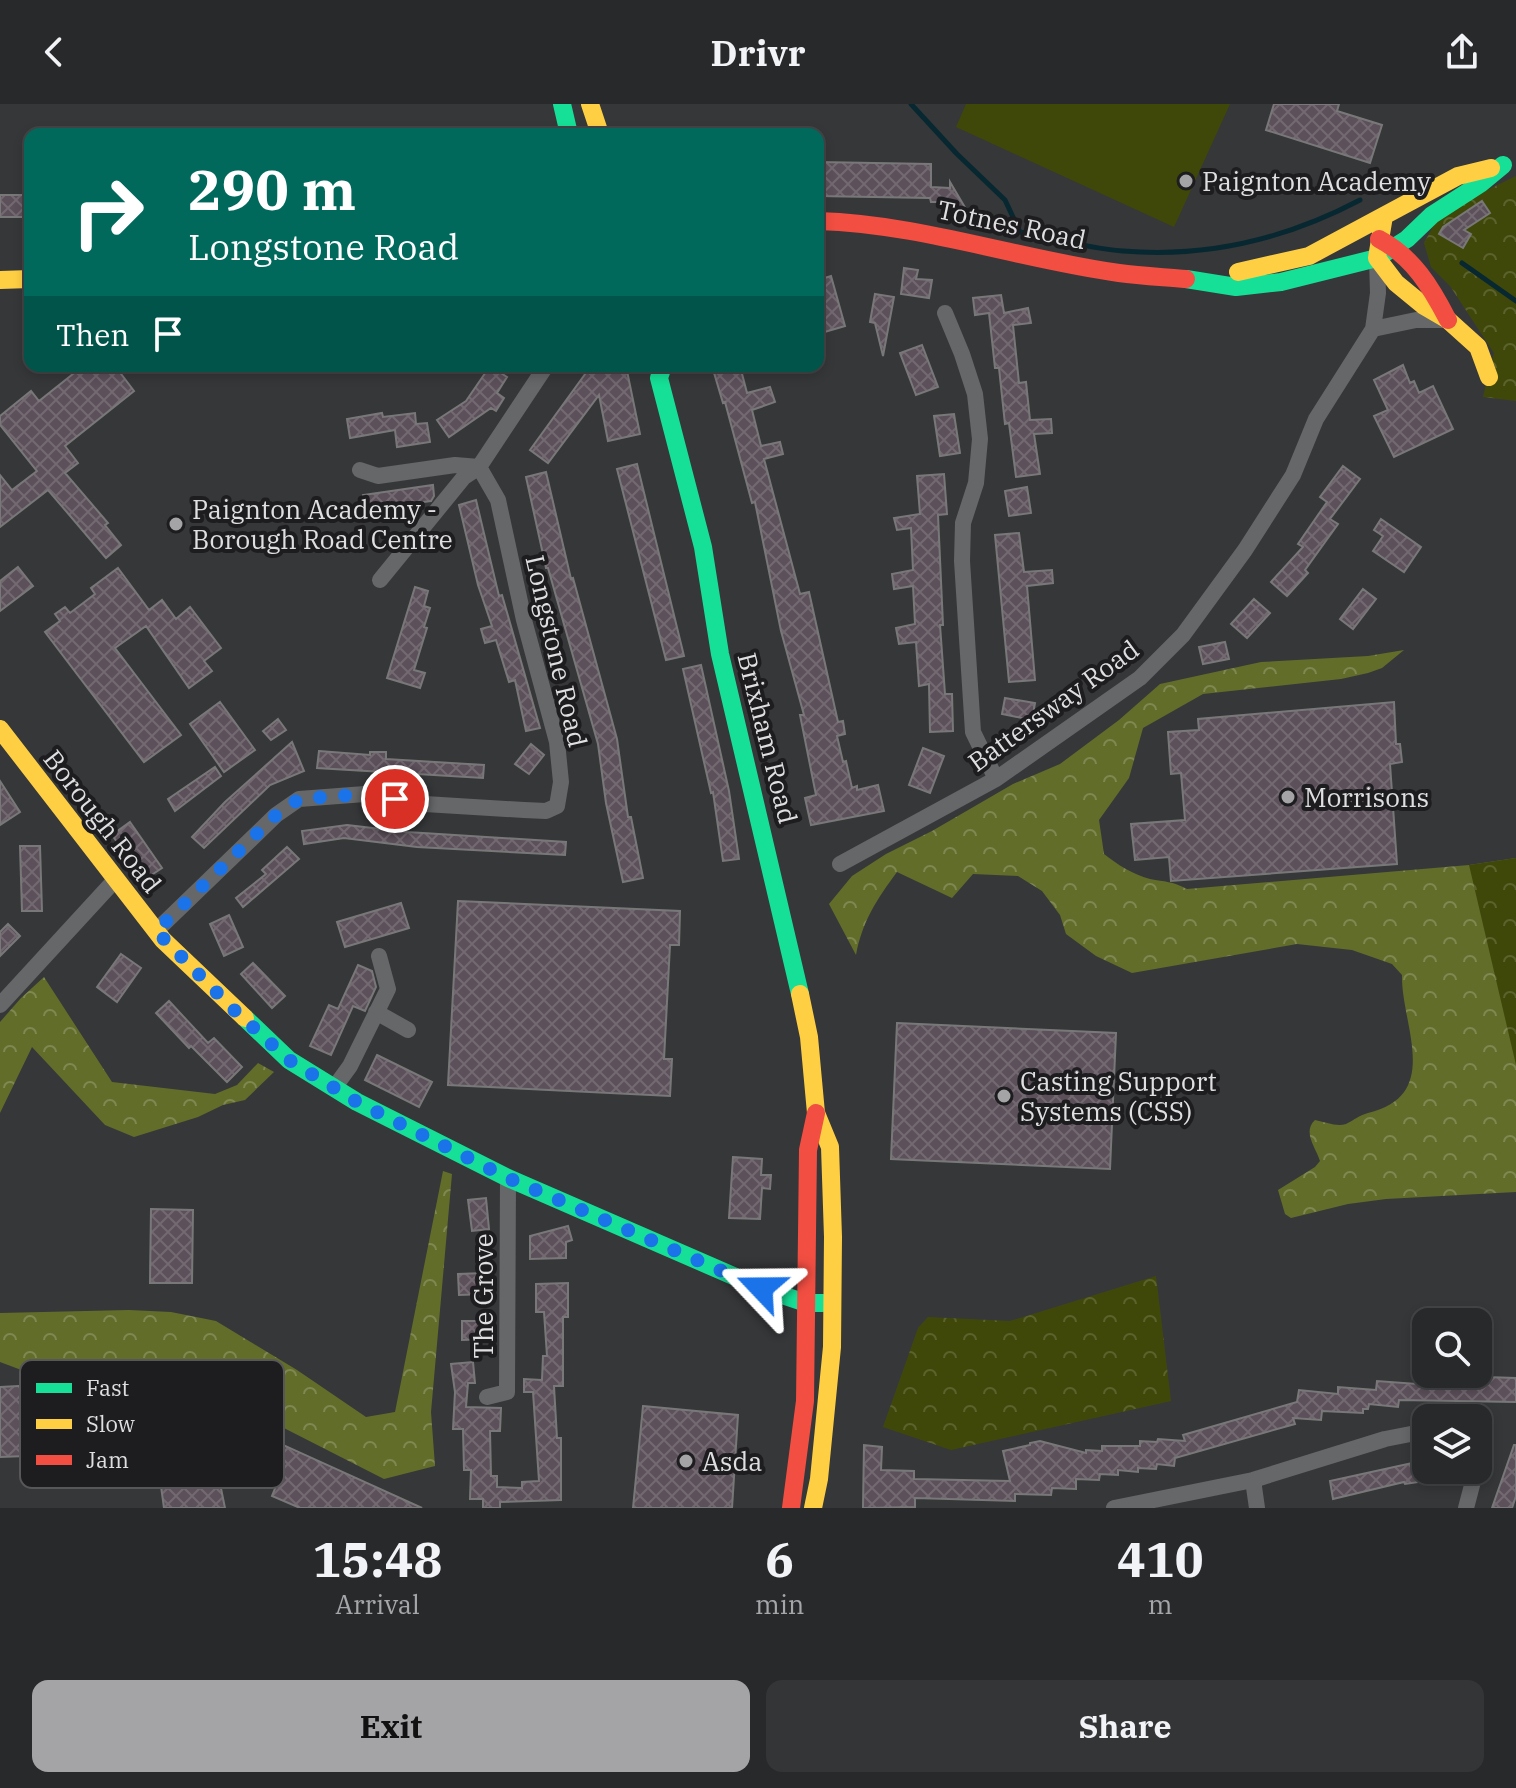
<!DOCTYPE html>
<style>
:root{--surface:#28292b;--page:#343537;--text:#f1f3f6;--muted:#a5a6a9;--line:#444547;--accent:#a4a4a7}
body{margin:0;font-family:"IBM Plex Serif",serif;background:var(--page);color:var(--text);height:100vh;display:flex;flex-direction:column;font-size:30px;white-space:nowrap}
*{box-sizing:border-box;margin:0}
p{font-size:26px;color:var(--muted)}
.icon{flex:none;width:44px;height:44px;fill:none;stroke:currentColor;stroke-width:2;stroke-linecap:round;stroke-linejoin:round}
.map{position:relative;height:1404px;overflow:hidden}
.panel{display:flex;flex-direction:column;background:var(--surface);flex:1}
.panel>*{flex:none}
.top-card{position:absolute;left:24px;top:24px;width:800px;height:244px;border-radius:16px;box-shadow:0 4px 12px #0003,0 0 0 2px var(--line);background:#00695c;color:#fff;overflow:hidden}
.buttons{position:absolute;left:1412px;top:1204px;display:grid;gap:16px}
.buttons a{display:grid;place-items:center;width:80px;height:80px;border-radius:16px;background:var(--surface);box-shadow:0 4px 12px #0003,0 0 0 2px var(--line);font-size:40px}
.pin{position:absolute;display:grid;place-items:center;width:68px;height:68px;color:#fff;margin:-34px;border:4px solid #fff;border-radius:50%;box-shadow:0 2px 8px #0007}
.me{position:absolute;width:88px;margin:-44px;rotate:293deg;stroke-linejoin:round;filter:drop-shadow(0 0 6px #0008)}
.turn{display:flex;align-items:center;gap:28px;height:168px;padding:0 32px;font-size:36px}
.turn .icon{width:104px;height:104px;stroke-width:2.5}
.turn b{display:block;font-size:56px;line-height:68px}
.then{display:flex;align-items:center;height:76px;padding:0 32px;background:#0003;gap:16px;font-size:30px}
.eta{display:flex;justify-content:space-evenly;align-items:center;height:136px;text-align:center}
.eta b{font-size:48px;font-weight:700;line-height:56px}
.action{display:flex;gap:16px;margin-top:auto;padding:16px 32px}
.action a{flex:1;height:92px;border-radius:16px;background:var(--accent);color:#111;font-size:32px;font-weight:700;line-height:92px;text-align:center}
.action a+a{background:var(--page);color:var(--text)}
header{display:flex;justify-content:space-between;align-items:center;height:104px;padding:0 32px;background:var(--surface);font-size:36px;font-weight:700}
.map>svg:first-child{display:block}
.grass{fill:#404809}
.forest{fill:url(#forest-crowns)}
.park{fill:url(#park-crowns)}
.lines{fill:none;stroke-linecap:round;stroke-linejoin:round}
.stream{stroke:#082831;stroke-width:5}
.building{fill:url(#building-cross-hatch);stroke:#797879;stroke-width:2}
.street{stroke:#666769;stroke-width:16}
.fast{stroke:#16e098;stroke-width:18}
.slow{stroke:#ffcf43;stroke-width:18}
.jam{stroke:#f24e42;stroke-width:18}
.route{stroke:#1a73e8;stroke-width:14;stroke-dasharray:0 25.2}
.poi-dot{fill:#a4a4a7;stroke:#1d1d20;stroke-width:3}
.labels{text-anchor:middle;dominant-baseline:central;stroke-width:8;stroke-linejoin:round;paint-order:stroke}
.poi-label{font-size:26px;fill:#dfdfe2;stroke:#1d1d20;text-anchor:start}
.street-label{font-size:26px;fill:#dfdfe2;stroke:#1d1d20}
.key{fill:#1d1d20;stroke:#57575a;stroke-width:2}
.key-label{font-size:22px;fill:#dfdfe2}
</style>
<header><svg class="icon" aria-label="back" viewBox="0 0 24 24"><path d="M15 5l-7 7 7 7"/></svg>Drivr<svg class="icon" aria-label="share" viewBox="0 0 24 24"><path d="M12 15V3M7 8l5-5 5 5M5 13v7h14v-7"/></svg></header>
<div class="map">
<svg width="1516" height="1404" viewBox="0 0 1516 1404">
<defs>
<pattern id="forest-crowns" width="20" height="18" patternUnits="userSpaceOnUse" patternTransform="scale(2)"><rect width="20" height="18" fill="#626d29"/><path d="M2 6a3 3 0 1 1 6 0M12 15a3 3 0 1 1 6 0" fill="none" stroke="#7f8852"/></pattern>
<pattern id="park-crowns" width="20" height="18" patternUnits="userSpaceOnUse" patternTransform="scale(2)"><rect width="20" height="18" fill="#404809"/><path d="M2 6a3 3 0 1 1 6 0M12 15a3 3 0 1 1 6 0" fill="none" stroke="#5b622d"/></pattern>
<pattern id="building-cross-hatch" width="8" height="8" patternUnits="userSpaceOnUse" patternTransform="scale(2)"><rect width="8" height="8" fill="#5c505a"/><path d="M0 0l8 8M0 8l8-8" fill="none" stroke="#736971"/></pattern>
</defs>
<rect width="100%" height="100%" fill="#363739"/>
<path class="grass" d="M966,0H1230L1174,123L956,23Z"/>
<path class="forest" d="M1404,546L1382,564L1368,569L1341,575L1203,590L1143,624L1129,674L1099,716L1104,750C1118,761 1132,770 1150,775C1165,778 1172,777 1187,785L1469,761L1516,754V1088L1386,1095L1348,1100L1291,1114L1285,1110L1278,1086L1315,1063L1320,1057C1316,1044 1302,1028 1315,1016C1325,1018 1337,1023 1346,1020C1354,1016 1360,1011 1368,1009C1443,991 1401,921 1402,871L1392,860L1352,846L1297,840L1132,869L1096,852L1066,830L1060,811L1042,787L1018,772L973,770L952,794L897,768C877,795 862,818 856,851L829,800L852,772L886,750L932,727L1013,680L1060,660L1119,616L1160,580L1261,558L1368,552Z
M44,873L112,978L215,990L237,981L258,959L274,968L245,996L223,1001L198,1013L134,1033L105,1021L32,943L0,1009V918L21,894Z
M443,1067L452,1070L431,1308L435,1362L384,1375L231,1297L181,1278L122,1265L24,1267L0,1258V1209L129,1206L171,1208L216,1217L297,1266L366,1313L395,1308Z"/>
<path class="park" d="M1516,72V297L1483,293L1494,249L1450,182L1431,163L1424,139L1436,117L1481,89Z
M1516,754V961L1469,761Z
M1156,1172L1171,1297L951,1346L883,1323L918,1224L928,1213L1010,1217Z"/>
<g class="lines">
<path class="stream" d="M911,0L957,50L1005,96L1020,128C1054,135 1088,144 1123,147C1206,154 1286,135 1360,96
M1462,159L1516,197"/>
</g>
<path class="building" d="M1274,0H1339L1337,7L1382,21L1370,59L1266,26Z
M818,58L931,60V83L950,84V78L973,117L947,112L948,98H931L930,94L818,92Z
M0,91H30V113H0Z
M1482,97L1490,109L1464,126L1471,130L1463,144L1439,130L1443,123Z
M904,164L918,166L916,175L932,176L929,194L901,190Z
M831,172L845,222L818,230V176Z
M875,190L894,193L883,252L875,219L870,218Z
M1001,191L1004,209L1028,204L1031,219L1013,221L1019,279L1026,278L1030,316L1051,315L1052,329L1034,330L1040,370L1016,373L1009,319L1005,320L999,264H995L989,209L975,211L973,194Z
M922,241L938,283L916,291L900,249Z
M1403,261L1410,279L1414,277L1419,289L1433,282L1453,325L1394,353L1374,312L1388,306L1374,276Z
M83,262H115L134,287L65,342L78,359L65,369L108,419L105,421L121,441L106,454L48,386L0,423V371L12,386L37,367L0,321V312L31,287L39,297Z
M490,262L507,273L497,289L504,294L496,307L491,304L449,333L437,316L466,297Z
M591,262H626L640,330L608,337L599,291L548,359L530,346Z
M712,262H740L747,289L770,283L775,298L752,306L761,342L780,338L783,350L764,355L800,490L809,488L838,618L843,617L845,630L837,632L843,658L846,657L852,684L857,682V686L878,681L884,707L811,721L805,694L816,691L800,611H804L781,527L755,398L752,399L725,298L723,299Z
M382,309L383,313L415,309L416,320L427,319L430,338L397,343L395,326L350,334L347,315Z
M954,310L960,349L940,352L934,312Z
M637,360L684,552L666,556L617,365Z
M1343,362L1360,375L1330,415L1338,420L1305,466L1308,469L1287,492L1271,478L1303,443L1298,440L1327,398L1320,393Z
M546,368L571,475L573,474L617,635L628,713H631L643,774L623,778L606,699L598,640L548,464H546L526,373Z
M944,370L947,410L938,411L943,521H940L945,590H952L953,627L930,628L929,580L919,582L916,538L899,540L896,524L915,520L913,482L894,485L892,470L913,466L911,424L897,426L894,414L920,410L917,372Z
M433,381L434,392L431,397L365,405L363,391Z
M1027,383L1031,409L1009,412L1005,387Z
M476,396L499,492L502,491L540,624L526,627L515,576L509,578L496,536L485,539L481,525L492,522L478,481L459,401Z
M1381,415L1421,443L1404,468L1373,447L1383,432L1374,426Z
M1019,429L1024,468L1052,466L1053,479L1027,482L1035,576L1009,578L995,431Z
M18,463L33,482L0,507V477Z
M118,464L149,506L162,496L176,515L190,503L221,544L204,557L212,567L189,584L146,522L115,544L181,631L144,658L45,528L60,517L55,510L65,503L70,509L95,490L91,484Z
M415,483L428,487L424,502L430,504L424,523L427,524L414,566L425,569L420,584L387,574Z
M1363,485L1376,495L1353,525L1340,515Z
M1254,495L1270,509L1247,534L1231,520Z
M1225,538L1229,555L1203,560L1199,543Z
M701,561L729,687L739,755L723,757L713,688L711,689L683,565Z
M1005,594L1035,599L1032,616L1002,610Z
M220,598L255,646L224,668L190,620Z
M1394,598L1396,640H1400L1402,658L1390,660L1397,760L1171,777L1169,753L1135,756L1131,720L1185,716L1181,669L1171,670L1168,628L1199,626L1198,615Z
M278,615L286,626L271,636L263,627Z
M292,638L304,667L270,681L204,744L192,733L225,698Z
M531,640L544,651L529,670L515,660Z
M923,644L944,652L930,689L909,681Z
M319,647L370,651V648H386V655L484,661L483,674L317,664Z
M215,663L221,672L175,707L168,695Z
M0,677L20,708L0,721Z
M130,718L162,764L144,776L112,731Z
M347,721L407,728L566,738L565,751L417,743L344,734L304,740L302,727Z
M20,742H40L42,807H22Z
M287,743L299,755L243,803L236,794L266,770L262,766Z
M458,797L680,807L679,841H670L664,955H672L670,992L448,981Z
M401,799L409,824L345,843L337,818Z
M229,811L243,843L224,852L210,820Z
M8,820L20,832L0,852V828Z
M121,850L141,864L117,898L97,883Z
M253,859L285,892L272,904L241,870Z
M358,861L372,867L376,883L365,907L353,902L331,951L310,942L329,901L338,905Z
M169,897L208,939L214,934L242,963L227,978L191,942L189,944L156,909Z
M897,919L1116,929L1110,1065L891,1055Z
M377,951L432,978L419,1003L365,976Z
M733,1053L762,1055L761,1071H771L770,1085L762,1084L760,1115L729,1114Z
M486,1094L489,1125L472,1127L468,1096Z
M151,1105L193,1106L192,1179H150Z
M568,1122L572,1136L566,1138V1154L530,1155V1132Z
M485,1169L486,1190L459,1191L458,1170Z
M568,1179V1213H563V1282H554L557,1334H561V1396L500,1398V1404H483V1395H470L471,1366H464L463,1325H453L455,1288L451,1260L473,1258L475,1279H468L466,1303L501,1304L500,1327H490L491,1372H497V1383L522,1384V1378L539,1377L533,1288H524V1275L542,1276L543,1252H547L544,1208H536V1180Z
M462,1217H492V1235L462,1236Z
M1456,1272L1516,1274V1298L1399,1296L1398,1303L1369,1300L1368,1305H1363V1309L1322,1307L1321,1316L1293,1314L1295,1320L1175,1354L1174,1362L1157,1360L1156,1365L1138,1364V1368L1118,1366V1371L1100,1370L1099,1376L1076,1375V1385L1052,1384L1051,1391L1015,1390V1397L915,1394V1403L863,1404L864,1341L882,1343L881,1366L914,1367V1375L1010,1377L1003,1347L1030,1341V1339L1040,1337L1086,1349V1346L1102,1347V1342H1140V1337L1157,1338L1158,1335L1185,1337L1183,1331L1297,1298L1299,1286L1338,1290V1283L1376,1286L1377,1277L1417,1280V1274L1456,1277Z
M112,1277L114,1314H128L129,1348L0,1353V1283Z
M218,1292L255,1309L248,1325L422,1404H300L272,1392L276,1382L215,1355L225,1404H164L159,1368L183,1367L180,1312L219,1309Z
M643,1302L738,1311L732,1404H633Z
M1514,1341H1516V1392L1512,1404H1492Z
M1426,1356V1377L1405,1380L1404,1378L1333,1395L1330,1377Z"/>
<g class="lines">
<path class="street" d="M945,209L962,250L975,290L980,335L976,379L963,419L962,457L973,628L996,675
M1373,225L1416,216H1443
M360,366L378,372L455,361L479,363
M380,476L464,373L479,363
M840,760L996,675L1140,574L1183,531L1245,446L1293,371L1316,315L1373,225L1378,189L1377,155
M156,827L276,711L299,695L365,690L425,700L524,706L546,707L557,702L561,678L557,638L524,516L498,396L479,363L546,262
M0,901L115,776
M376,908L408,926
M334,984L350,962L388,885L379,852
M487,1293L507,1288L508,1074
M1253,1376L1257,1404
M1114,1404L1253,1376L1385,1335L1426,1327
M1466,1404L1476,1366"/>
<path class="fast" d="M562,0L569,30
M1186,175L1236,183L1281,178L1377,154L1407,135L1432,111L1480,80L1503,61
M663,262L659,274L703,443L720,550L800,890
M245,914L289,956L357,998L508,1074L761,1184L806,1199H823"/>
<path class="slow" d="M590,0L600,30
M1384,112L1377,154L1396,179L1424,202L1448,216L1478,243L1489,273
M1238,168L1309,152L1458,72L1491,64
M0,176L30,175
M0,625L163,836L245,914
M800,890L809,933L816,1009L830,1043L833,1133L832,1243L819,1375L813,1404"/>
<path class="jam" d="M818,117C921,120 1018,155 1119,169C1141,172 1164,173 1186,175
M1379,135C1413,153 1431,183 1448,216
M791,1404L805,1297L808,1046L816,1009"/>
</g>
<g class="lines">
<path class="route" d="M395,695L365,690L299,695L276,711L156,827L233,905L289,956L357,998L508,1074L761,1184"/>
</g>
<g class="poi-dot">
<circle cx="1186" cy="77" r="8"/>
<circle cx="176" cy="420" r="8"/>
<circle cx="1288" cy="693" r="8"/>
<circle cx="1004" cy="992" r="8"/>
<circle cx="686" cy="1357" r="8"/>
</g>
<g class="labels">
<g class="poi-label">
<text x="1202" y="77">Paignton Academy</text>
<text x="192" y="405">Paignton Academy -<tspan x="192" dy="30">Borough Road Centre</tspan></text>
<text x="1304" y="693">Morrisons</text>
<text x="1020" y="977">Casting Support<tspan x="1020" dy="30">Systems (CSS)</tspan></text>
<text x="702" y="1357">Asda</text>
</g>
<g class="street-label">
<text transform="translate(1012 120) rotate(12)">Totnes Road</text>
<text transform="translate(557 547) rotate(77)">Longstone Road</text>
<text transform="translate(1053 601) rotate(-36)">Battersway Road</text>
<text transform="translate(768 634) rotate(76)">Brixham Road</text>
<text transform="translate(103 717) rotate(52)">Borough Road</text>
<text transform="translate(483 1192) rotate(-90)">The Grove</text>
</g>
</g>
<rect x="20" y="1256" width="264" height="128" rx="12" class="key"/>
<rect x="36" y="1279" width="36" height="10" fill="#16e098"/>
<rect x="36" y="1315" width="36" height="10" fill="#ffcf43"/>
<rect x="36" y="1351" width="36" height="10" fill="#f24e42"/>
<g class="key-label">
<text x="86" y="1292">Fast</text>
<text x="86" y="1328">Slow</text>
<text x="86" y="1364">Jam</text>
</g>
</svg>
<div class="buttons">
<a><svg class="icon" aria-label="search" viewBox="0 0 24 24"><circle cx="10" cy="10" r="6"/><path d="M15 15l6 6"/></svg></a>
<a><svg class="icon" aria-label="layers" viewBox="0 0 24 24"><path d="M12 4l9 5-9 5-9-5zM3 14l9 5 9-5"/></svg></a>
</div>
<div class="pin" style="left:395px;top:695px;background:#d93025"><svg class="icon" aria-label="arrive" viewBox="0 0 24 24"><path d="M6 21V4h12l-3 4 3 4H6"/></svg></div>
<svg class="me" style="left:761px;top:1184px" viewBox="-20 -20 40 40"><path d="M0-17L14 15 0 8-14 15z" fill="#1a73e8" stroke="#fff" stroke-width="4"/></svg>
<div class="top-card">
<div class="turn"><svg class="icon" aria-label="right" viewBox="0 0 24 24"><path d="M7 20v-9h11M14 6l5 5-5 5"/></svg><div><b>290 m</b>Longstone Road</div></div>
<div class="then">Then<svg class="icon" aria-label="arrive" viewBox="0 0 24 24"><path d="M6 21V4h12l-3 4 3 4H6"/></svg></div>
</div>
</div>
<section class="panel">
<div class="eta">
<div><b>15:48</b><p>Arrival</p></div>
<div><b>6</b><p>min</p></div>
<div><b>410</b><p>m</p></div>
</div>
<div class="action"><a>Exit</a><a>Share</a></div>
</section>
